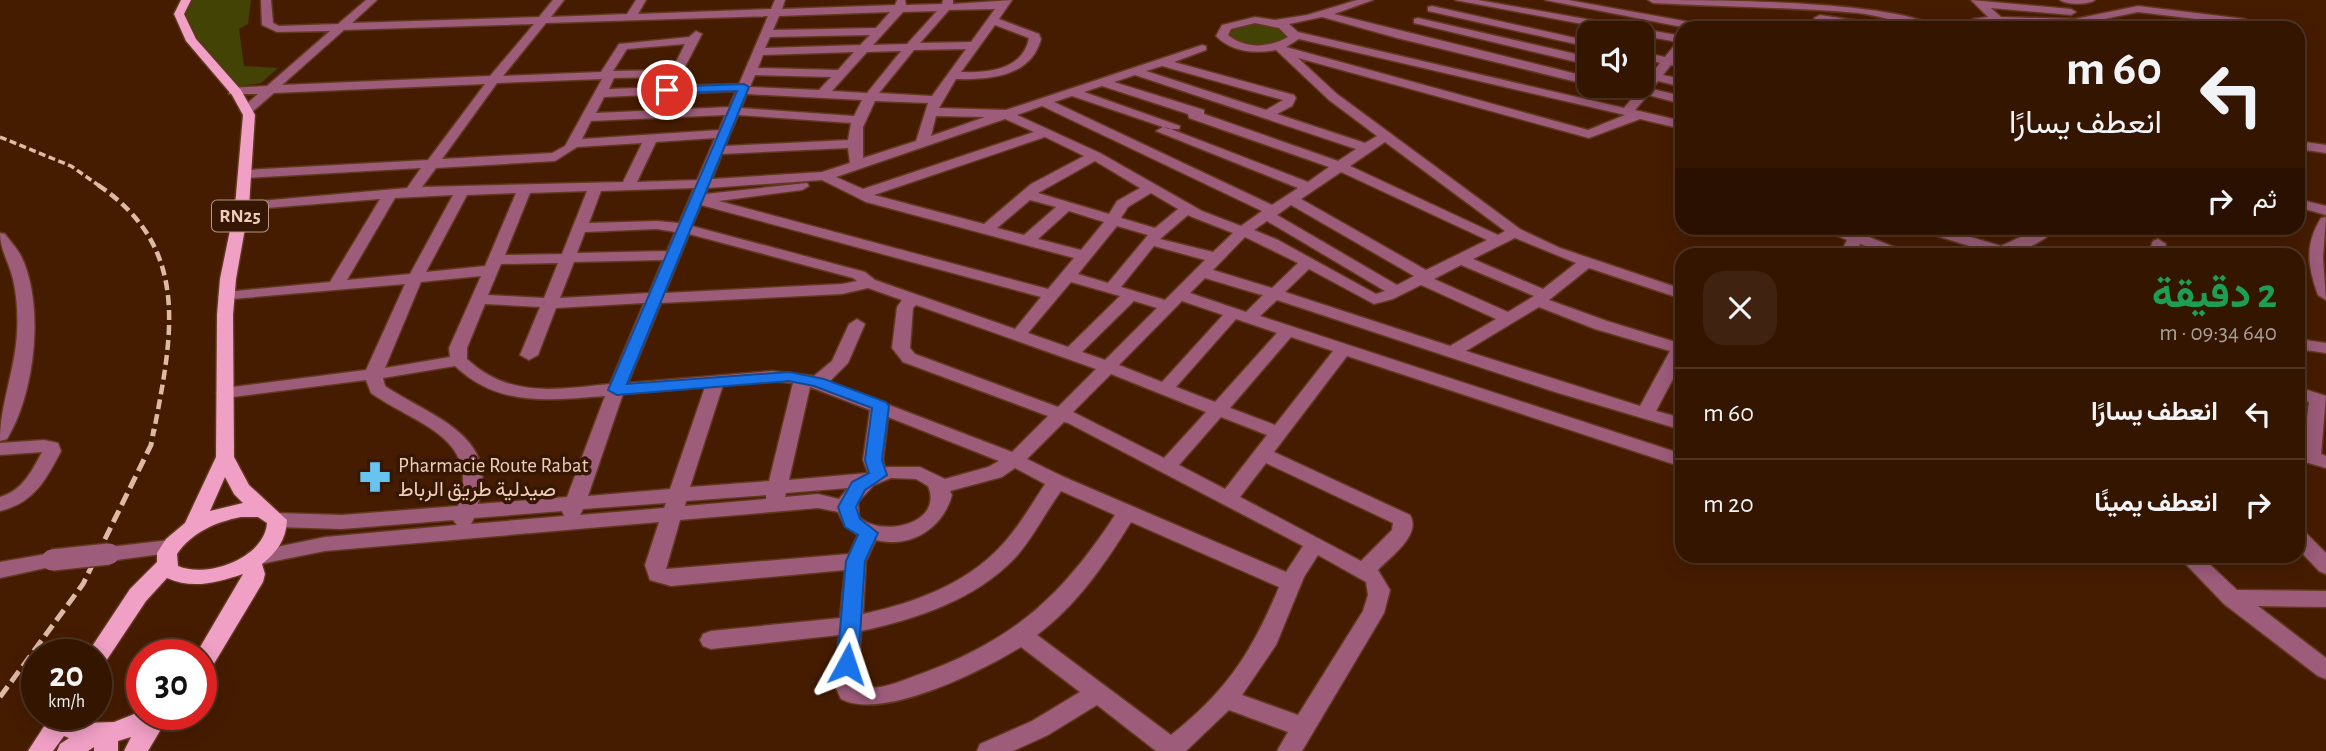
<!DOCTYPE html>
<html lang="ar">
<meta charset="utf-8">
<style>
:root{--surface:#341500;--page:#3f220f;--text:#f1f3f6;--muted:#a99f99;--line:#4e3422}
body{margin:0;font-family:"Alegreya Sans",Vazirmatn,sans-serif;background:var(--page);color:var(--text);direction:rtl;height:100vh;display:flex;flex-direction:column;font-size:26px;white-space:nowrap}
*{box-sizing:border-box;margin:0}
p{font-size:23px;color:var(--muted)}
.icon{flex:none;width:38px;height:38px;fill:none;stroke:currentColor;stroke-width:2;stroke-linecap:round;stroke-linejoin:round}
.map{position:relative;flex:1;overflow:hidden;direction:ltr}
.panel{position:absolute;left:1675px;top:248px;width:630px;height:315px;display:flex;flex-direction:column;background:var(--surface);border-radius:21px;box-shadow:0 4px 18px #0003,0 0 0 2px var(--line);direction:rtl}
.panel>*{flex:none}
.top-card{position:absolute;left:1675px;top:21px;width:630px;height:214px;border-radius:21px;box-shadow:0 4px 18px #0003,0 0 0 2px var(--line);direction:rtl;background:#341500;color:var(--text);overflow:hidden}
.controls{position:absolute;left:1577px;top:21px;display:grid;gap:14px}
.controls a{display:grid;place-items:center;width:77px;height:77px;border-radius:14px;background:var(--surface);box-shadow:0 4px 18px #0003,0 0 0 2px var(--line);font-size:35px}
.speed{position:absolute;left:21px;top:639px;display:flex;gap:14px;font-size:35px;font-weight:700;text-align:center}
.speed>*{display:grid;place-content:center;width:91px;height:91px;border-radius:50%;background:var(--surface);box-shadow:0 4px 18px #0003,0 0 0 2px var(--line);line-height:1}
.speed small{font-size:18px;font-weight:400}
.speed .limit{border:10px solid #d22;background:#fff;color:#111}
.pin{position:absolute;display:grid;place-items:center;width:60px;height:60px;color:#fff;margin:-30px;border:4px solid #fff;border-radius:50%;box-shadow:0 2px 7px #0007}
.me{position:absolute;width:77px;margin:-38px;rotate:5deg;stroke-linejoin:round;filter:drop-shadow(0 0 5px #0008)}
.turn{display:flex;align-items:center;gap:24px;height:147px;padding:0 28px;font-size:32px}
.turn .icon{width:91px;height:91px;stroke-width:2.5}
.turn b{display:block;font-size:49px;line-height:60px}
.then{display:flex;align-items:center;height:66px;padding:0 28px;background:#0003;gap:14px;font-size:26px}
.round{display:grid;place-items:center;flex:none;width:74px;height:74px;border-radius:21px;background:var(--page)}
.head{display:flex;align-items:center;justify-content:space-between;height:119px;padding:0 28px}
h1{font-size:42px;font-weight:700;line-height:52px;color:#1e9e55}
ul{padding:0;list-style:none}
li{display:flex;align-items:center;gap:21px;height:91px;padding:0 28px;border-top:2px solid var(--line)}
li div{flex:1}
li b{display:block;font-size:26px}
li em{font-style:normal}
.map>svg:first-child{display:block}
.green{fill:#424305}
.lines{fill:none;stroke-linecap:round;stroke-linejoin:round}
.minor-casing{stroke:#61381e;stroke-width:3}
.major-casing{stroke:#61381e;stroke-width:3}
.minor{fill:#9c5c7a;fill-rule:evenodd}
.major{fill:#f0a0c5;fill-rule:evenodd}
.rail-far2{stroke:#debaa6;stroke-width:3.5;stroke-dasharray:7 3.5;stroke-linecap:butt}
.rail-far1{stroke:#debaa6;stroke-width:4.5;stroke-dasharray:10 5;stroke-linecap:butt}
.rail{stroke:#debaa6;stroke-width:5;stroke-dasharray:13 6;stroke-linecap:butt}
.minor-bridge-casing{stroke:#61381e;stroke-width:24;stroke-linecap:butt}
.minor-bridge{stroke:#9c5c7a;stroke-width:21}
.route{fill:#1a73e8;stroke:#114b97;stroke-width:2}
.labels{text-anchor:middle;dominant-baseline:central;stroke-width:7;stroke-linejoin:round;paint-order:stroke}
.shield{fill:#351704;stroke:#b79683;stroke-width:2}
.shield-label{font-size:19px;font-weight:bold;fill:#efccb9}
.poi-label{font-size:21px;fill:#efccb9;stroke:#351704;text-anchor:start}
</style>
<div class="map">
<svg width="2326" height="751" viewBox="0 0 2326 751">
<rect width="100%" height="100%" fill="#461c00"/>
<path class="green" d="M191,0H251L248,24L239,29L244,66L278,68L261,83L230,88L187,28L182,15Z
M1261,23L1280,28L1286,33L1285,38C1269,48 1242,49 1229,34L1236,27Z"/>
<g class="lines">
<defs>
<path id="minor" d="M261,0H271L273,23L279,26L338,24L366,0H377L352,23L539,17L553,0H564L551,17L627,14L636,0H646L638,14L771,9L775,0H785L782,9L895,5L897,0H905L906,5L942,4L943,0H953V4L1012,0L999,19L1039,34L1041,39C1031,77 989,80 956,79L939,108L1006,110L1202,45L1206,46V50L1174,62L1294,95L1296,98L1292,106L1277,114L1365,143L1377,136L1329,100L1276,50C1255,54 1231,52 1216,36L1222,25L1255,17L1275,20L1307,15L1357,0H1373L1334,14L1589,77V85L1397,38L1322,17L1289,24L1298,32L1624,108L1634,96L1605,89L1603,86L1639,89L1648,78L1642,76V70L1653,72L1660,63L1642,58V52L1665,57L1677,42L1455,0H1478L1682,36V51L1675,59L1682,60V67L1671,65L1663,75L1682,79V87L1658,81L1652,89L1682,96V104L1648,95L1635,110L1682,121V129L1640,119L1589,138L1298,58L1337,94L1520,229L1560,248L1682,289V299L1589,268L1549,300L1607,321L1682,344V362L1656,411L1682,418V430L1555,392L1277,300L1260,316L1682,454V467L1347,356L1274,452L1410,515C1422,535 1390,557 1378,570L1390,590L1384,613L1302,751H1277L1288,732L1229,710L1186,751H1156L1097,705L1048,735L1013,751H977L980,744L1032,721L1080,692L1021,647C982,671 883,721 841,699L834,684L839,635L711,649L703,646L700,640L703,634L711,631L840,618L845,570L671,586L650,580L645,565L659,522L325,551L255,565L248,563L245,558L248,553L325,537L457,525L453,520L342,529L277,527L270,525L267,520L270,515L277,513L342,515L458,506C482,437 416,425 371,393L366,380L225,398L219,397L216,393L225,388L366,370L405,284L220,300L218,297L220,294L226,292L330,282L380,199L242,210L237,209V203L407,188L421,168L245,178L238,174L245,170L428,160L485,84L274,93L252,112H244V106L258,94H229V88L267,86L330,31L277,32L262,25ZM995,9L971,42L920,43L949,10ZM937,11L907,44L873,45L903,12ZM890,12L876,28L773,30L779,16ZM768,16L739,84L675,86L702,34L696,31L689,37L619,44L601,72L503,76L546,23ZM1255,23L1279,28L1288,37C1269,48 1245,49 1228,35L1231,29ZM534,24L490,76L282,85L344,30ZM995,25L1029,38C1023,70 988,73 961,72ZM870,35L860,45L765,48L770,37ZM1299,39L1625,115L1588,130L1286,47ZM685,44L672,70L613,71L627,49ZM966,49L932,96L879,93L914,50ZM901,51L867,93L832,91L867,52ZM854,52L838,70L758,68L763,55ZM1162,66L1283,100L1266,110L1146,71ZM755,75L831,77L819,90L750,87ZM1135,75L1356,149L1338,161L1204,114V110L1114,82ZM668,77L663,87L609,89L614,78ZM602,79L565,146L552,153L442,159L497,83ZM1102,86L1188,114L1189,118L1329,167L1308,182L1168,128L1163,127L1156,131L1298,188L1272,205L1054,102L1072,96L1169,129H1179L1180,126L1084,92ZM736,91L729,107L596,113L604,97ZM747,94L862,100L854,116L741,108ZM875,101L928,103L916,141L863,158V127ZM1042,106L1262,211L1241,226L1202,211L1100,153L1017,115ZM725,115L719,130L582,139L591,121ZM738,115L851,123L848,140L725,146ZM936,116L985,117L931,136ZM1005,119L1034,132L863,189L836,177ZM1045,137L1084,156L1031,184L984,224L874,195ZM715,138L697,180L637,182L656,142ZM1385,142L1505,231L1498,235L1350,166ZM642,143L623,182L422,187L436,168L555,161L577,147ZM848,148L850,163L822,172L712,179L722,154ZM1095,161L1140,188L1117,201L1109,214L1038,193ZM1341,172L1487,240L1426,270L1301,199ZM822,180L866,202L1074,258L1048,289L719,201L802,190L809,186L807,183L705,194L708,188ZM694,188L679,223L657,221L589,223L601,191ZM587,191L562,254L505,255L530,193ZM516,193L485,266L426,272L467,195ZM1151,193L1178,209L1155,228L1121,218L1128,207ZM453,195L410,274L347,280L395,198ZM1030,200L1056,207L1024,235L997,228ZM701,205L1041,297L1015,329L875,280L865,272L692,226ZM1291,205L1414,276L1397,285L1277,215ZM1069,211L1104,222L1081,250L1038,239ZM1188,215L1192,217L1233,233L1213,252L1160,239ZM1267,221L1385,291L1376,294L1278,240L1254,230ZM1117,226L1148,235L1108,283L1078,274ZM657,229L675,232L667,251L577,253L585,232ZM689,234L853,278L857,281L842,284L665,293ZM1245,237L1298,263L1272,288L1213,270ZM1515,238L1576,263L1543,289L1473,259ZM1154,246L1205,260L1165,300L1121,287ZM663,260L649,293L560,298L574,262ZM558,263L544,298L488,295L501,264ZM1461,265L1534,296L1508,312L1434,279ZM1309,269L1374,304L1393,299L1421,285L1496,319L1450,346L1285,292ZM481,276L449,348L450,357L385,368L421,282ZM1205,278L1258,294L1263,295L1246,312L1190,293ZM1071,282L1120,296L1068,347L1028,333ZM868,288L902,300L897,307L892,348L903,362L1048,416L1012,452L829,382L848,363L865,324L857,319L849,324L832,361L814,376L772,371L628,383L661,303L842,294ZM1134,301L1157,308L1105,360L1082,352ZM1182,301L1223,315L1162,382L1119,365ZM644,303L610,384C557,389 510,399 467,359V348L485,304L540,307L520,355L529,360L538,355L556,308ZM916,305L1096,369L1058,407L915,354L910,348L913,308ZM1539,307L1595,329L1670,351L1640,406L1466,351ZM1236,319L1277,333L1215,402L1176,387ZM1291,337L1333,351L1275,425L1230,408ZM455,366C499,408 551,400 605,396L567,497L478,504C501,435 431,417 385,386L383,378ZM1111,374L1206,412L1164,458L1073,412ZM772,381L793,383L769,481L690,487L723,385ZM705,387L670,489L588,496L623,394ZM810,387L870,410L863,460L868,473L789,480ZM888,417L999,461L988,467L945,479L920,467H885L883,460ZM1221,417L1267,435L1225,489L1179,465ZM1064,422L1068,423L1303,546L1286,572L1064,477L1027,459ZM1266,463L1393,523L1392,530L1361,561L1240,497ZM1015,468L1045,484C1031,505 1019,527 1001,546C965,585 913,603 863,614L866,561L876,540C911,549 943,528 952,495L950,491L1002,477ZM891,478L916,479L928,486C944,524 882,538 859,517L858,502L874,485ZM848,488L839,499L818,494L785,497L786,493ZM1061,491L1115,515C1060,599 1011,642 915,676C899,682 876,692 858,686L861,631C916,619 975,600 1015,558C1033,538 1045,513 1061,491ZM766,495V499L685,506L686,501ZM666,503L664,508L580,515L583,509ZM818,508L838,512L845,526L858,535L849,554L666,569L680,520ZM562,511L564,516L471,524L474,518ZM1131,522L1279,587C1252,652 1227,691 1171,735L1037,635C1077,605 1105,564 1131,522ZM1318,555L1366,582L1368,595L1363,611L1298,715L1242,695L1276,645L1304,577Z
M1545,0H1568L1706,25L1712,28H1687Z
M1648,0C1704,0 1898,0 1938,28C1911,28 1885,16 1858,13C1790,7 1721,7 1653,3Z
M1971,0L2071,9L2076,12L2071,15L1991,8L2001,17L2075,19L2138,6L2245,19L2251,22L2245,25L2138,12L2075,25L1998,23L1987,24L1991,28H1978L1971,21L1973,19L1988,17Z
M2060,0H2095C2088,5 2067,5 2060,0Z
M1432,6L1589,41V47L1428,11V7Z
M1820,15L1885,25L1891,28H1863L1816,20L1814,18Z
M1418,18L1589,57V65L1414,23V19Z
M2298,141L2326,145V153L2298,149Z
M2298,199L2326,206V215L2298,207Z
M2326,217L2323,258L2326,300L2318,295C2308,267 2304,245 2321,218Z
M1820,228H1840L1851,231L1853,228H1867L1864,235L1917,256H1894L1860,244L1854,256H1839L1847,240Z
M1919,228H1940L2001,246L2040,228H2057C2040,246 2012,256 1988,256L1989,252L1921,231Z
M0,233L5,234C10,241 17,248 21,256C45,304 35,394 7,439L0,441C0,404 15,371 17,333C18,316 17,296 13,279C9,262 0,250 0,233Z
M2158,239L2166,244L2162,256H2147L2153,241Z
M2298,339L2326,343V353L2298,349Z
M2298,387L2326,396L2321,454L2326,456V468L2298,460V448L2303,449L2309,402L2298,398Z
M44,440L58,443L61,451C46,480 34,503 0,511V497C22,491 32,471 42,452L0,455V443Z
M2298,530L2305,532L2326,553V574L2319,571L2298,549Z
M170,540L177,542L180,547L177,552L109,561L102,559L99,554L102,549L109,547Z
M52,553L59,555L62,560L59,565L0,578V562Z
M2178,556H2201L2237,590L2326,591V607L2258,606L2326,658V679L2318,676L2224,604Z"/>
<path id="major" d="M181,0H191L184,14L196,39L241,90L255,115L249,206L236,279L233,315L234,457L249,485L287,520C286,540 277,552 262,564L265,574L263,582L209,672L201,675V654H196L243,574C218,582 193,590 167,578L146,601L104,664L96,667V654H87L130,589L157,562V553L166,539L185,523L216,457L217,315L220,279L235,206L243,115L232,95L186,41L174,14ZM225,477L234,494L243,503L210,511ZM241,517H258L267,523C265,557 208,579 178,566L177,554C192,532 216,522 241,517Z
M142,711V714H170L148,751H124L131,737L118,741V751H94V747L88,751H57L60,744L69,738L64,736L53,751H28L52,714H76L83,723L114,722Z"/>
</defs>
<use href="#minor" class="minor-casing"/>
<use href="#major" class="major-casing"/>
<use href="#minor" class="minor"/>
<use href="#major" class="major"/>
<path class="rail-far2" d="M0,137L71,166L101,187"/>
<path class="rail-far1" d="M98,185C192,248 172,336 154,431"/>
<path class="rail" d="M0,697L83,584L151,445L154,429"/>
<defs>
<path id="minor-bridge" d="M52,560L109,554"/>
</defs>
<use href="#minor-bridge" class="minor-bridge-casing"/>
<use href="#minor-bridge" class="minor-bridge"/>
</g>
<path class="route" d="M744,84L749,87L627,384L789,372L824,379L886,402L889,406L882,460L887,475L865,490L856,507L860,519L878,533L865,561L858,664L855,669H840L837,664L846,561L858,535L845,527L838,507L852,482L869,473L865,460L872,408L814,386L789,381L617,395L608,390L737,91L667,93L662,90L667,87Z"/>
<defs>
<symbol id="pharmacy-bare" viewBox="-9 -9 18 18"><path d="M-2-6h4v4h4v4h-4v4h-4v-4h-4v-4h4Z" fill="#67c4f0" stroke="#351704" stroke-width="2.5" paint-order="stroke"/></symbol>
</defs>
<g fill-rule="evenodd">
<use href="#pharmacy-bare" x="353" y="455" width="44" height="44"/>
</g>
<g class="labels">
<rect class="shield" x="212" y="200.5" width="56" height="31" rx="5"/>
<g class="shield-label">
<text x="240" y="216">RN25</text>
</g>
<g class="poi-label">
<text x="398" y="465">Pharmacie Route Rabat<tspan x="398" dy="24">صيدلية طريق الرباط</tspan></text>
</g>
</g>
</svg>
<div class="controls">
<a><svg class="icon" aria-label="sound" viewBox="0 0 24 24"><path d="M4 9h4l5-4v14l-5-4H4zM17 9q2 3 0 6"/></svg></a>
</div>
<div class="speed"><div>20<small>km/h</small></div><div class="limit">30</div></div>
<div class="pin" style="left:667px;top:90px;background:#d93025"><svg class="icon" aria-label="arrive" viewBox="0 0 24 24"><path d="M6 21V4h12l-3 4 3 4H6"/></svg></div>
<svg class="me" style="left:847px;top:664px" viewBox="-20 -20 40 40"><path d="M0-17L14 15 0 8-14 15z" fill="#1a73e8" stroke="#fff" stroke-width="4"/></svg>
<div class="top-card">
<div class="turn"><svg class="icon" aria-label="left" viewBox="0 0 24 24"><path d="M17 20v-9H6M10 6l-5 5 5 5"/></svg><div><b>60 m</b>انعطف يسارًا</div></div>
<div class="then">ثم<svg class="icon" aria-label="right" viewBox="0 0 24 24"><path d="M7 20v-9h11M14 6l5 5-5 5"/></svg></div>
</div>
<section class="panel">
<div class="head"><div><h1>2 دقيقة</h1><p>640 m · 09:34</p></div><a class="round"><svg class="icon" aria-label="close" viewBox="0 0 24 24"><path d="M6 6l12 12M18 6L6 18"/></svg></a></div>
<ul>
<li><svg class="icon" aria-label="left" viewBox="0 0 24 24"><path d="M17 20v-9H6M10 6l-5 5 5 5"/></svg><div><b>انعطف يسارًا</b></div><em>60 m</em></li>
<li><svg class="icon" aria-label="right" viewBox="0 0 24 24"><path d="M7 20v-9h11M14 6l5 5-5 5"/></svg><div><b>انعطف يمينًا</b></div><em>20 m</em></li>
</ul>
</section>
</div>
